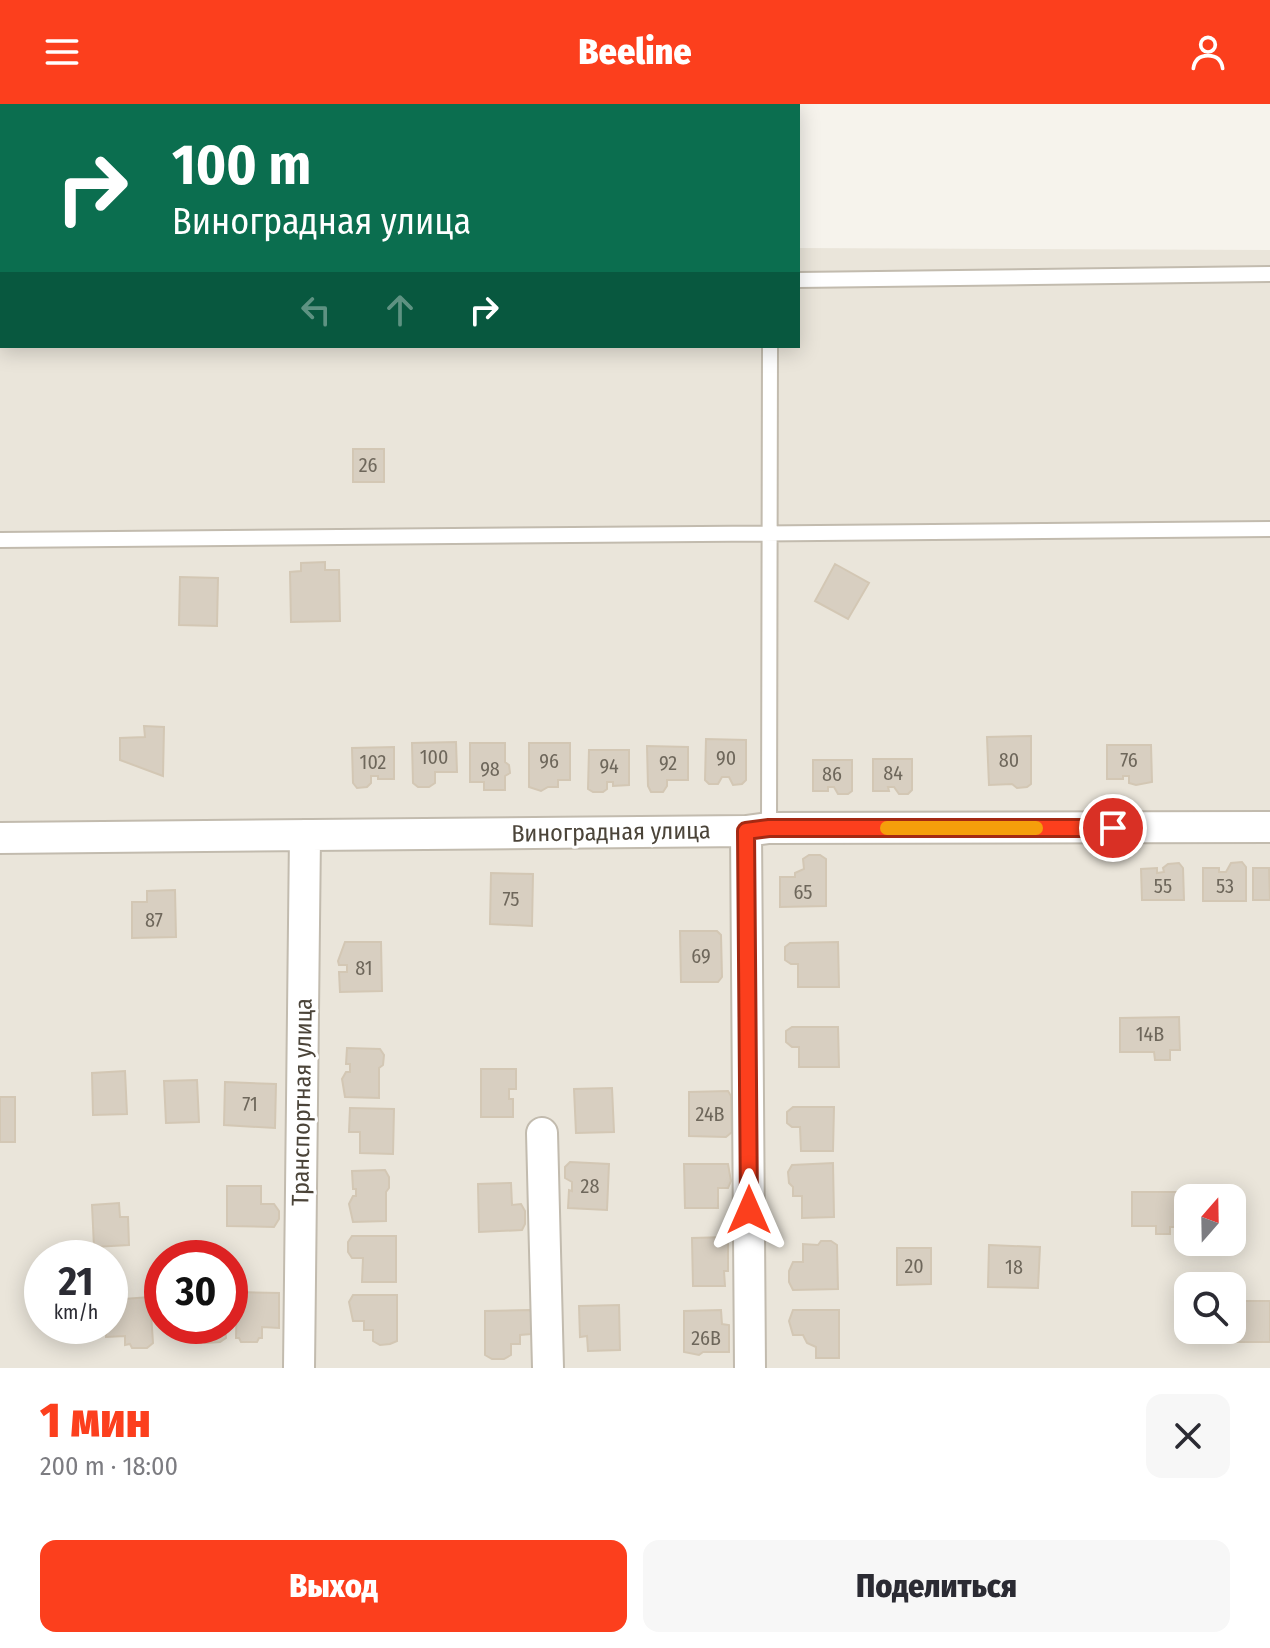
<!DOCTYPE html>
<html lang="ru">
<meta charset="utf-8">
<style>
:root{--surface:#fff;--page:#f7f7f7;--text:#2b2b33;--muted:#7c7c81;--accent:#fc3f1d}
body{margin:0;font-family:"Fira Sans Condensed",sans-serif;background:var(--page);color:var(--text);height:100vh;display:flex;flex-direction:column;font-size:30px;white-space:nowrap}
*{box-sizing:border-box;margin:0}
p{font-size:26px;color:var(--muted)}
.icon{flex:none;width:44px;height:44px;fill:none;stroke:currentColor;stroke-width:2;stroke-linecap:round;stroke-linejoin:round}
.map{position:relative;height:1264px;overflow:hidden}
.sheet{display:flex;flex-direction:column;background:var(--surface);flex:1}
.sheet>*{flex:none}
.banner{position:absolute;left:0px;top:0px;width:800px;height:244px;box-shadow:0 4px 20px #0003;background:#0b6e4f;color:#fff;overflow:hidden}
.needle{width:52px;rotate:20deg}
.buttons{position:absolute;left:1174px;top:1080px;display:grid;gap:16px}
.buttons a{display:grid;place-items:center;width:72px;height:72px;border-radius:16px;background:var(--surface);box-shadow:0 4px 20px #0003;font-size:40px}
.speed{position:absolute;left:24px;top:1136px;display:flex;gap:16px;font-size:40px;font-weight:700;text-align:center}
.speed>*{display:grid;place-content:center;width:104px;height:104px;border-radius:50%;background:var(--surface);box-shadow:0 4px 20px #0003;line-height:1}
.speed small{font-size:20px;font-weight:400}
.speed .limit{border:12px solid #d22;background:#fff;color:#111}
.pin{position:absolute;display:grid;place-items:center;width:68px;height:68px;color:#fff;margin:-34px;border:4px solid #fff;border-radius:50%;box-shadow:0 2px 8px #0007}
.me{position:absolute;width:88px;margin:-44px;rotate:0deg;stroke-linejoin:round;filter:drop-shadow(0 0 6px #0008)}
.turn{display:flex;align-items:center;gap:28px;height:168px;padding:0 40px;font-size:36px}
.turn .icon{width:104px;height:104px;stroke-width:2.5}
.turn b{display:block;font-size:56px;line-height:68px}
.lanes{display:flex;align-items:center;height:76px;padding:0 40px;background:#0003;justify-content:center;gap:40px;direction:ltr}
.lanes .off{opacity:.35}
.round{display:grid;place-items:center;flex:none;width:84px;height:84px;border-radius:16px;background:var(--page)}
.overview{display:flex;align-items:center;justify-content:space-between;height:136px;padding:0 40px}
h1{font-size:48px;font-weight:800;line-height:60px;color:var(--accent)}
.button{display:flex;gap:16px;margin-top:auto;padding:16px 40px}
.button a{flex:1;height:92px;border-radius:16px;background:var(--accent);color:#fff;font-size:32px;font-weight:800;line-height:92px;text-align:center}
.button a+a{background:var(--page);color:var(--text)}
header{display:flex;justify-content:space-between;align-items:center;height:104px;padding:0 40px;background:var(--accent);color:#fff;font-size:36px;font-weight:800}
.map>svg:first-child{display:block}
.residential{fill:#eae5da;fill-rule:evenodd}
.building{fill:#d8cfc1;stroke:#d3c7b4;stroke-width:2}
.lines{fill:none;stroke-linecap:round;stroke-linejoin:round}
.service-casing{stroke:#c2bbae;stroke-width:18}
.minor-casing{stroke:#c2bbae;stroke-width:34}
.service{stroke:#fff;stroke-width:14}
.minor{stroke:#fff;stroke-width:30}
.route-casing{stroke:#a42913;stroke-width:20}
.route{stroke:#fc3f1d;stroke-width:14}
.slow{stroke:#f59e0b;stroke-width:14}
.labels{text-anchor:middle;dominant-baseline:central;stroke-width:6;stroke-linejoin:round;paint-order:stroke}
.number-label{font-size:20px;fill:#6e675b}
.street-label{font-size:24px;fill:#4b4439;stroke:#fff}
</style>
<header><svg class="icon" aria-label="menu" viewBox="0 0 24 24"><path d="M4 6h16M4 12h16M4 18h16"/></svg>Beeline<svg class="icon" aria-label="person" viewBox="0 0 24 24"><circle cx="12" cy="8" r="4"/><path d="M4 21q1-7 8-7t8 7"/></svg></header>
<div class="map">
<svg width="1270" height="1264" viewBox="0 0 1270 1264">
<rect width="100%" height="100%" fill="#f6f3ec"/>
<path class="residential" d="M0,142L2,242H798V144L1270,146V1264H0ZM1188,1094H1232V1138H1188ZM42,1154H110V1222H42ZM162,1154H230V1222H162ZM1188,1182H1232V1226H1188Z"/>
<path class="building" d="M353,345H384V378H353Z
M325,458V466H339L340,517L291,518L290,468L301,467V459Z
M835,460L869,479L848,515L815,497Z
M180,473L218,474L217,522L179,521Z
M144,622L164,623L163,672L120,656V634L145,633Z
M1031,632V680L1027,683L1017,684L1012,680L989,681L987,633Z
M706,635L746,636V676L742,680L733,681L729,673H722L718,680H709L705,676Z
M456,638L457,668H435V679L429,683H418L413,679L412,639Z
M470,639H505V658L509,661L510,669L505,672V686H484V678H470Z
M529,639H570V676H558V683H548L541,687L529,683Z
M1107,641H1151L1152,678L1136,681L1129,679V672H1123V675H1107Z
M647,642L688,643V676H667V682L663,688H651L648,682Z
M394,643V675H378V672H371V679L367,683L357,684L353,679L352,644Z
M589,646H629V681L613,682V678H607V685L603,688H593L588,685Z
M873,655H912V686L908,690H899L894,683H888L889,687H873Z
M813,656H852V687L848,690H838L834,683H828V687H813Z
M809,751H820L826,755V802L780,803V773H795V769L804,765L803,755Z
M1242,758L1246,763V797H1203V764H1219V768H1226L1231,759Z
M1179,759L1183,764L1184,796H1142L1141,765L1157,764V769L1164,768L1163,764L1168,760Z
M1253,764H1269L1270,796H1253Z
M491,769L533,770L532,822L490,820Z
M175,786L176,833L132,834V798H147V787Z
M680,827H717L721,831L722,873L718,878H681Z
M345,838H381L382,887L340,888L339,868H347V861H339L338,857Z
M838,838L839,883H798V860H791L785,856V843L790,839Z
M1179,913L1180,946H1170V956H1155L1154,948H1120V914Z
M792,923H838L839,963H799V943H792L786,938V927Z
M347,944L380,945L384,951L383,961L379,964V994L345,993L342,975L346,968H350V960H346Z
M481,965H516V985H509V995H513V1013H481Z
M125,967L127,1010L93,1011L92,969Z
M197,976L199,1018L166,1019L164,977Z
M225,978L276,980L275,1024L224,1021Z
M612,984L614,1028L576,1029L574,985Z
M728,987L731,992L732,1028L726,1033L689,1032V988Z
M0,993H15V1038H0Z
M793,1003H834L833,1047H801L800,1023H792L787,1019V1008Z
M350,1004L394,1005L393,1050L360,1049V1028H349Z
M570,1058L609,1060L607,1106L568,1104L569,1086L572,1087V1078L565,1074V1063Z
M833,1059L834,1113L802,1114V1092H793V1083L789,1079L788,1068L792,1061Z
M684,1060H728L731,1077L728,1084H718V1104H685Z
M385,1066L389,1073V1084L386,1088V1117L353,1118L349,1100L353,1092H356V1085H353L352,1067Z
M511,1079L512,1101L521,1100L525,1107V1120L522,1126L479,1128L478,1080Z
M227,1082H261V1100H274L279,1107V1115L274,1123L227,1122Z
M1132,1088H1183V1123H1170V1130H1156V1122H1132Z
M119,1099L120,1113H128L129,1141L94,1143L92,1101Z
M352,1132H396V1178H362L363,1154H352L348,1148V1138Z
M728,1133V1167H724L725,1182H693L692,1134Z
M821,1137H831L837,1141L838,1185L793,1186L789,1178V1167L793,1158H803V1140L818,1141Z
M989,1141L1040,1143L1038,1184L988,1183Z
M897,1144H931V1180L897,1181Z
M237,1188L279,1189V1224L262,1223V1234H259L257,1238H241L239,1234H236Z
M353,1191H397V1237L390,1240L380,1241L373,1237V1226H364V1217H353L349,1198Z
M150,1193L153,1239L147,1244H132L130,1240L125,1241V1232L106,1233V1222H110V1196Z
M1235,1197H1270V1238H1235Z
M619,1201L620,1246L588,1247L587,1232L580,1233L579,1202Z
M530,1206L534,1213V1224L531,1230L520,1231V1240H511V1251L504,1255H492L485,1251V1207Z
M721,1206L722,1220L729,1221V1248H703L699,1251L684,1248V1207Z
M793,1206H839V1254H816V1243L807,1239L803,1231H793L789,1217Z
M181,1222H225L226,1234L220,1238L205,1239L199,1236L198,1225L181,1226Z"/>
<g class="lines">
<defs>
<path id="service" d="M798,176L1270,170
M0,182H2
M0,436L1270,425
M769,724L770,242"/>
<path id="minor" d="M746,727L750,1264
M0,734L746,727L769,724L1270,723
M542,1029L548,1264
M299,1264L305,731"/>
</defs>
<use href="#service" class="service-casing"/>
<use href="#minor" class="minor-casing"/>
<use href="#service" class="service"/>
<use href="#minor" class="minor"/>
</g>
<g class="lines">
<defs>
<path id="route" d="M749,1106L746,727L769,724H1113"/>
</defs>
<use href="#route" class="route-casing"/>
<use href="#route" class="route"/>
<path class="slow" d="M887,724H1036"/>
</g>
<g class="labels">
<g class="number-label">
<text x="368" y="361">26</text>
<text x="434" y="653">100</text>
<text x="726" y="654">90</text>
<text x="1009" y="656">80</text>
<text x="1129" y="656">76</text>
<text x="549" y="657">96</text>
<text x="373" y="658">102</text>
<text x="668" y="659">92</text>
<text x="609" y="662">94</text>
<text x="490" y="665">98</text>
<text x="893" y="669">84</text>
<text x="832" y="670">86</text>
<text x="1163" y="782">55</text>
<text x="1225" y="782">53</text>
<text x="803" y="788">65</text>
<text x="511" y="795">75</text>
<text x="154" y="816">87</text>
<text x="701" y="852">69</text>
<text x="364" y="864">81</text>
<text x="1150" y="930">14В</text>
<text x="250" y="1000">71</text>
<text x="710" y="1010">24В</text>
<text x="590" y="1082">28</text>
<text x="914" y="1162">20</text>
<text x="1014" y="1163">18</text>
<text x="706" y="1234">26В</text>
</g>
<g class="street-label">
<text transform="translate(611 728) rotate(-1)">Виноградная улица</text>
<text transform="translate(302 998) rotate(-89)">Транспортная улица</text>
</g>
</g>
</svg>
<div class="buttons">
<a><svg class="needle" viewBox="-14 -14 28 28"><path d="M0-13l5 13h-10z" fill="#e53935"/><path d="M0 13l5-13h-10z" fill="#7c7c81"/></svg></a>
<a><svg class="icon" aria-label="search" viewBox="0 0 24 24"><circle cx="10" cy="10" r="6"/><path d="M15 15l6 6"/></svg></a>
</div>
<div class="speed"><div>21<small>km/h</small></div><div class="limit">30</div></div>
<div class="pin" style="left:1113px;top:724px;background:#d93025"><svg class="icon" aria-label="arrive" viewBox="0 0 24 24"><path d="M6 21V4h12l-3 4 3 4H6"/></svg></div>
<svg class="me" style="left:749px;top:1106px" viewBox="-20 -20 40 40"><path d="M0-17L14 15 0 8-14 15z" fill="#fc3f1d" stroke="#fff" stroke-width="4"/></svg>
<div class="banner">
<div class="turn"><svg class="icon" aria-label="right" viewBox="0 0 24 24"><path d="M7 20v-9h11M14 6l5 5-5 5"/></svg><div><b>100 m</b>Виноградная улица</div></div>
<div class="lanes"><svg class="icon off" aria-label="left" viewBox="0 0 24 24"><path d="M17 20v-9H6M10 6l-5 5 5 5"/></svg><svg class="icon off" aria-label="ahead" viewBox="0 0 24 24"><path d="M12 20V5M6 11l6-6 6 6"/></svg><svg class="icon" aria-label="right" viewBox="0 0 24 24"><path d="M7 20v-9h11M14 6l5 5-5 5"/></svg></div>
</div>
</div>
<section class="sheet">
<div class="overview"><div><h1>1 мин</h1><p>200 m · 18:00</p></div><a class="round"><svg class="icon" aria-label="close" viewBox="0 0 24 24"><path d="M6 6l12 12M18 6L6 18"/></svg></a></div>
<div class="button"><a>Выход</a><a>Поделиться</a></div>
</section>
